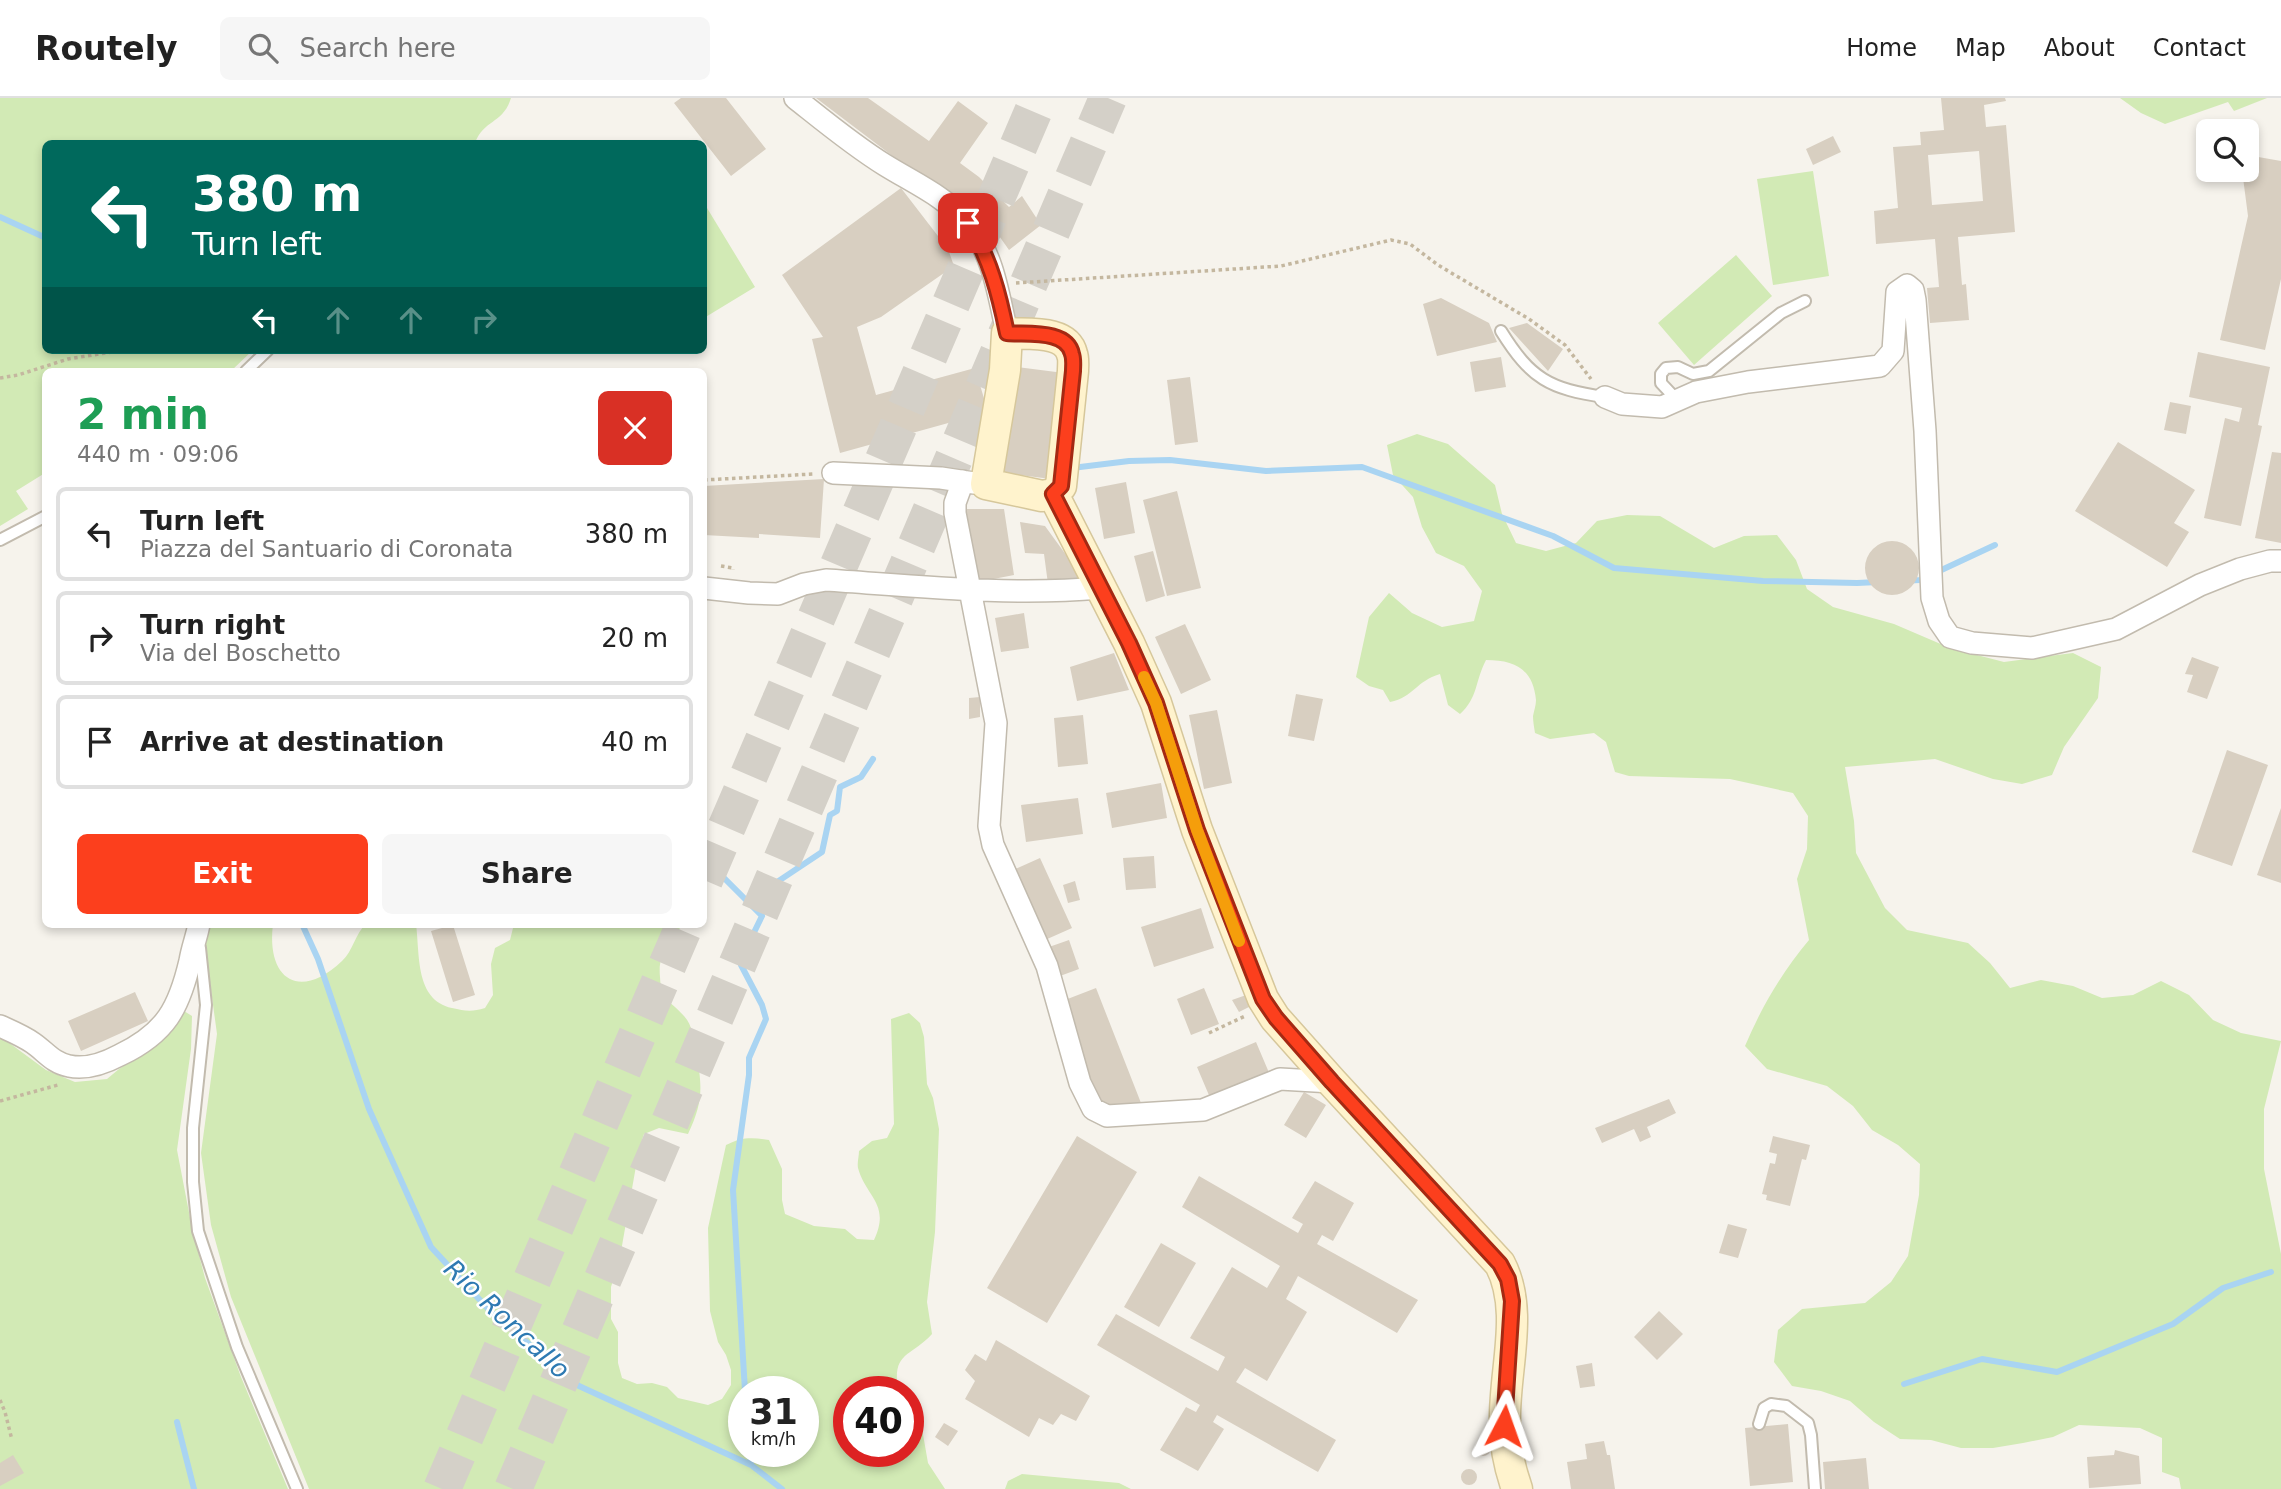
<!DOCTYPE html>
<meta charset="utf-8">
<style>
:root{--surface:#fff;--page:#f6f6f6;--text:#222;--muted:#767676;--line:#e0e0e0;--accent:#fc3f1d}
body{margin:0;font-family:"DejaVu Sans",sans-serif;background:var(--page);color:var(--text);height:100vh;display:flex;flex-direction:column;font-size:26px;white-space:nowrap}
*{box-sizing:border-box;margin:0}
p{font-size:23px;color:var(--muted)}
.icon{flex:none;width:38px;height:38px;fill:none;stroke:currentColor;stroke-width:2;stroke-linecap:round;stroke-linejoin:round}
.map{position:relative;flex:1;overflow:hidden}
.details{position:absolute;left:42px;top:270px;width:665px;height:560px;display:flex;flex-direction:column;background:var(--surface);border-radius:10px;box-shadow:0 4px 10px #0003}
.details>*{flex:none}
.banner{position:absolute;left:42px;top:42px;width:665px;height:214px;border-radius:10px;box-shadow:0 4px 10px #0003;background:#00695c;color:#fff;overflow:hidden}
.tools{position:absolute;left:2196px;top:21px;display:grid;gap:14px}
.tools a{display:grid;place-items:center;width:63px;height:63px;border-radius:10px;background:var(--surface);box-shadow:0 4px 10px #0003;font-size:35px}
.speed{position:absolute;left:728px;top:1278px;display:flex;gap:14px;font-size:35px;font-weight:700;text-align:center}
.speed>*{display:grid;place-content:center;width:91px;height:91px;border-radius:50%;background:var(--surface);box-shadow:0 4px 10px #0003;line-height:1}
.speed small{font-size:18px;font-weight:400}
.speed .limit{border:10px solid #d22;background:#fff;color:#111}
.pin{position:absolute;display:grid;place-items:center;width:60px;height:60px;color:#fff;margin:-30px;border-radius:14px;box-shadow:0 4px 10px #0006}
.me{position:absolute;width:77px;margin:-38px;rotate:4deg;stroke-linejoin:round;filter:drop-shadow(0 0 5px #0008)}
.turn{display:flex;align-items:center;gap:24px;height:147px;padding:0 35px;font-size:32px}
.turn .icon{width:91px;height:91px;stroke-width:2.5}
.turn b{display:block;font-size:49px;line-height:60px}
.lanes{display:flex;align-items:center;height:66px;padding:0 35px;background:#0003;justify-content:center;gap:35px;direction:ltr}
.lanes .off{opacity:.35}
.round{display:grid;place-items:center;flex:none;width:74px;height:74px;border-radius:10px;background:var(--page)}
.overview{display:flex;align-items:center;justify-content:space-between;height:119px;padding:0 35px}
h1{font-size:42px;font-weight:600;line-height:52px;color:#1e9e55}
.primary-button{display:flex;gap:14px;margin-top:auto;padding:14px 35px}
.primary-button a{flex:1;height:80px;border-radius:10px;background:var(--accent);color:#fff;font-size:28px;font-weight:600;line-height:80px;text-align:center}
.primary-button a+a{background:var(--page);color:var(--text)}
ul{padding:0;list-style:none}
li{display:flex;align-items:center;gap:21px;height:94px;margin:0 14px 10px;padding:0 21px;border:4px solid var(--line);border-radius:10px}
li div{flex:1}
li b{display:block;font-size:26px}
li em{font-style:normal}
header{display:flex;align-items:center;gap:42px;box-sizing:border-box;height:98px;padding:0 35px;background:var(--surface);border-bottom:2px solid var(--line)}
header strong{font-size:33px}
nav{display:flex;gap:38px;margin-inline-start:auto;font-size:24px}
.search{width:490px;height:63px;background:var(--page);display:flex;align-items:center;gap:18px;box-sizing:border-box;padding:0 24px;border-radius:10px;color:var(--muted);font-size:26px}
.map>svg:first-child{display:block}
.green{fill:#d2eab5;fill-rule:evenodd}
.lines{fill:none;stroke-linecap:round;stroke-linejoin:round}
.stream{stroke:#a9d4f2;stroke-width:6}
.building{fill:#d8cfc1;fill-rule:evenodd}
.highway-tunnel{stroke:#d4d0c8;stroke-width:38;stroke-dasharray:38 19;stroke-linecap:butt}
.lane-casing{stroke:#c2bbae;stroke-width:14}
.street-casing{stroke:#c2bbae;stroke-width:24}
.secondary-casing{stroke:#d6c79b;stroke-width:33}
.path{stroke:#c4b79f;stroke-width:3.5;stroke-dasharray:3.5 3.5;stroke-linecap:butt}
.lane{stroke:#fff;stroke-width:10}
.street{stroke:#fff;stroke-width:21}
.secondary{stroke:#fff3cd;stroke-width:30}
.route-casing{stroke:#a42913;stroke-width:18}
.route{stroke:#fc3f1d;stroke-width:12}
.slow{stroke:#f59e0b;stroke-width:12}
.labels{text-anchor:middle;dominant-baseline:central;stroke-width:5;stroke-linejoin:round;paint-order:stroke}
.water-label{font-size:26px;font-style:italic;fill:#2e7ab2;stroke:#fff}
</style>
<header>
<strong>Routely</strong>
<div class="search"><svg class="icon" aria-label="search" viewBox="0 0 24 24"><circle cx="10" cy="10" r="6"/><path d="M15 15l6 6"/></svg>Search here</div>
<nav><a>Home</a><a>Map</a><a>About</a><a>Contact</a></nav>
</header>
<div class="map">
<svg width="2281" height="1391" viewBox="0 0 2281 1391">
<rect width="100%" height="100%" fill="#f6f3ec"/>
<path class="green" d="M0,0H511C503,26 484,21 475,45L46,46V252H253L231,273H46L45,375L16,393L28,411L0,428Z
M2120,0H2267L2234,13L2228,4L2165,26L2141,15Z
M1813,73L1829,178L1773,187L1757,81Z
M704,105L755,189L704,220Z
M1736,157L1772,198L1694,267L1658,225Z
M1417,336L1448,346L1495,387L1502,416L1516,445L1546,453L1576,445L1597,423L1627,417L1660,418L1714,450L1744,438L1777,437L1796,462L1807,491L1833,509L1894,526L1950,550L2004,564L2073,555L2101,569L2098,600L2064,649L2052,677L2022,686L1993,681L1935,661L1845,669L1854,723L1856,755L1885,810L1907,832L1968,845L1990,865L2010,890L2041,882L2073,888L2102,900L2133,897L2161,883L2189,897L2213,922L2241,935L2281,943L2264,1011V1071L2281,1156V1391H2181L2179,1380L2162,1374V1340L2140,1330L2079,1327L2053,1339L2023,1345L1993,1350H1961L1931,1342L1900,1341L1874,1324L1850,1303L1821,1293L1792,1288L1774,1264L1778,1232L1802,1211L1865,1205L1891,1184L1908,1158L1919,1097L1920,1066L1898,1047L1872,1032L1853,1008L1827,988L1767,971L1745,948C1761,910 1782,874 1809,842L1797,781L1807,751L1808,718L1793,695L1730,681L1629,678L1615,674L1606,644L1594,635L1550,641L1535,635C1534,629 1533,623 1533,618C1534,613 1536,607 1536,602C1533,571 1515,562 1486,562C1475,583 1478,600 1460,616L1448,607L1440,576C1416,583 1414,599 1390,604L1383,592L1369,588L1356,579L1369,519L1389,495L1412,515L1442,529L1474,523L1482,493L1464,468L1436,455L1422,429L1413,399L1393,377L1387,347Z
M207,826H273C266,882 300,903 342,863C353,853 355,836 366,826H416C420,857 415,902 452,910C465,913 472,914 485,910L493,897L491,866L495,850L510,842L514,826H681C676,847 657,849 660,879C661,903 670,902 684,918C693,928 693,940 696,953C702,988 704,1002 688,1036L659,1030L644,1036L639,1051L620,1159L611,1189V1221L618,1234V1265L622,1280L637,1286L652,1285L667,1289L678,1300L708,1307L722,1301L731,1287V1272L726,1257L718,1244L710,1213L708,1130L726,1047C741,1039 752,1039 769,1042L782,1071V1102L785,1116L814,1128L845,1131L857,1141L874,1142C891,1106 866,1099 858,1070C857,1065 859,1058 859,1053L872,1043L887,1040L894,1026L891,921L909,915L920,925L924,939L927,986L933,1000L939,1031L935,1134L927,1204L932,1236C910,1260 892,1253 898,1293H849V1353H908V1310L920,1319L928,1365L945,1391H309L231,1199L211,1127L201,1055L217,936L204,841ZM744,1293H803V1353H744Z
M184,913L192,918L191,951L177,1052L192,1130L205,1180L241,1279L288,1391H0V941L8,944L46,972L75,984L107,981L119,971L152,949Z
M1022,1376L1119,1385L1131,1391H1005L1008,1383Z"/>
<g class="lines">
<path class="stream" d="M0,119L46,140
M1072,370L1129,363L1170,362L1266,373L1362,369L1553,438L1614,470L1763,483L1857,485L1920,482L1995,447
M704,760L762,818
M302,826L318,861L369,1011L431,1149L491,1214L579,1288L751,1367L782,1391
M1904,1286L1982,1261L2057,1274L2173,1226L2223,1190L2271,1174
M745,1293L733,1092L749,977V960L766,921L762,907L741,867L743,857L762,818L759,796L822,754L830,717L837,713L840,689L861,679L873,661
M177,1324L194,1391
M750,1353L751,1367"/>
</g>
<path class="building" d="M681,0H726L766,51L731,78L674,5Z
M816,0H868L929,43L958,3L988,25L960,65L979,79L1009,109L1022,98L1041,127L1009,152L990,125L963,102L911,72Z
M1941,0H2005L2006,3L1984,7L1986,29L2006,27L2015,134L1958,139L1962,187L1966,186L1969,222L1930,225L1927,190L1939,189L1935,141L1876,146L1874,113L1898,110L1893,49L1921,47L1920,34L1944,32ZM1979,53L1983,103L1932,107L1928,57Z
M1833,38L1841,54L1813,67L1806,51Z
M2247,57L2281,63V181L2265,252L2220,242L2248,118L2242,72H2247Z
M901,90L948,151L954,168L881,219L857,229L876,297L975,270L988,314L840,355L812,241L823,239L782,177Z
M1441,200L1489,225L1497,244L1437,258L1423,206Z
M1527,225L1563,251L1548,273L1509,230Z
M2198,254L2270,269L2258,327L2262,328L2241,428L2204,420L2225,320L2239,324L2242,310L2189,299Z
M1501,259L1506,289L1475,294L1470,264Z
M1017,269L1064,275L1051,381L1004,375Z
M1190,279L1198,344L1175,347L1167,282Z
M2170,304L2191,308L2186,336L2164,332Z
M2118,344L2195,392L2174,425L2189,434L2167,469L2075,413Z
M2272,354L2281,355V445L2255,440Z
M824,381L820,440L759,436V440L704,437V388Z
M1126,384L1135,435L1104,441L1095,390Z
M1177,393L1201,490L1167,498L1143,402Z
M965,411H1004L1014,477L978,484Z
M1020,424L1045,428L1085,483L1048,486L1044,456L1025,455Z
M1865 470a27 27 0 1 1 54 0a27 27 0 1 1-54 0Z
M1153,453L1165,498L1146,504L1134,458Z
M1024,515L1029,550L1001,554L995,520Z
M1185,526L1211,582L1181,596L1155,539Z
M1114,555L1129,592L1077,603L1070,569Z
M2192,559L2219,569L2207,601L2187,594L2193,577L2185,576Z
M1296,596L1323,601L1314,643L1288,638Z
M980,599V619L969,621V600Z
M1217,612L1232,685L1204,691L1189,617Z
M1083,617L1088,666L1058,669L1054,620Z
M2227,652L2268,667L2232,768L2192,754Z
M1161,685L1167,720L1112,730L1106,695Z
M1078,700L1083,736L1026,744L1021,707Z
M2281,710V785L2257,777Z
M1154,758L1156,790L1126,792L1123,760Z
M1040,760L1072,830L1045,842L1013,772Z
M1075,783L1080,802L1068,805L1063,787Z
M1201,810L1214,850L1154,869L1141,829Z
M453,827L475,897L453,904L431,833Z
M1069,842L1079,871L1060,878L1049,849Z
M1096,890L1141,1005L1109,1016L1099,1010L1077,949L1065,902Z
M1204,890L1219,926L1191,937L1177,901Z
M135,894L148,923L81,953L68,923Z
M1249,896L1255,906L1239,914L1232,902Z
M1256,944L1270,977L1211,1002L1197,969Z
M1304,994L1326,1007L1306,1040L1284,1027Z
M1669,1001L1676,1015L1647,1029L1651,1039L1640,1044L1634,1031L1602,1045L1595,1030Z
M1077,1038L1137,1074L1047,1225L987,1190Z
M1773,1038L1810,1047L1806,1062L1802,1061L1790,1108L1766,1102L1767,1097L1762,1096L1770,1065L1775,1066L1777,1056L1769,1054Z
M1199,1078L1298,1135L1303,1126L1292,1120L1315,1083L1354,1105L1333,1143L1322,1137L1317,1146L1418,1202L1397,1235L1298,1178L1286,1201L1307,1214L1267,1283L1245,1270L1236,1284L1336,1342L1318,1374L1217,1317L1213,1324L1224,1331L1198,1373L1160,1352L1186,1309L1196,1314L1200,1307L1097,1247L1116,1216L1218,1273L1225,1259L1190,1240L1232,1169L1267,1190L1280,1168L1182,1109Z
M1728,1126L1747,1131L1738,1160L1719,1155Z
M1161,1145L1196,1165L1159,1229L1124,1209Z
M1659,1213L1683,1236L1657,1262L1634,1239Z
M996,1242L1090,1298L1076,1323L1061,1316L1053,1327L1039,1320L1029,1339L965,1301L975,1283L965,1272L975,1256L986,1263Z
M1592,1265L1595,1288L1580,1290L1576,1268Z
M944,1325L958,1333L948,1348L935,1339Z
M1788,1326L1793,1384L1750,1388L1745,1330Z
M1475 1350a8 8 0 1 1 16 0a8 8 0 1 1-16 0Z
M1604,1343L1607,1357H1610L1615,1391H1571L1567,1364L1587,1361L1585,1346Z
M2115,1352L2139,1358L2141,1386L2089,1390L2087,1359L2114,1357Z
M13,1357L24,1375L0,1388V1365Z
M1866,1360L1869,1391H1825L1823,1364Z
M1461 1379a8 8 0 1 1 16 0a8 8 0 1 1-16 0Z"/>
<g class="lines">
<path class="highway-tunnel" d="M704,782L1039,0
M442,1391L685,826
M513,1391L1108,0"/>
<defs>
<path id="lane" d="M1501,233C1531,281 1549,291 1605,299
M246,273L268,252
M1677,302L1661,285V276L1666,270L1678,269L1693,276L1709,273L1781,215L1805,203
M0,442L46,418
M200,850L206,907L193,1030V1084L198,1133L237,1249L297,1391
M1759,1326L1764,1310L1771,1306L1786,1308L1808,1325L1811,1337L1815,1391"/>
<path id="street" d="M795,0C824,23 854,48 885,67C914,85 946,99 968,125C993,155 999,199 1007,235
M1605,299L1622,306L1662,309L1696,294L1748,284L1880,268L1893,253L1897,194L1907,187L1913,192L1915,202L1925,333L1932,500L1939,523L1950,539L1972,545L2032,550L2116,531L2200,487L2240,471L2270,463H2281
M833,375L941,380L974,385
M963,383L955,405V415L996,625L989,728L993,747L1047,868L1080,985L1093,1011L1107,1018L1203,1012L1280,981L1332,984
M704,490L749,495L778,496L804,486L826,482C917,488 1009,498 1100,490
M0,928C11,933 23,938 33,945C46,954 53,965 69,968C87,972 105,965 120,957C166,935 179,910 190,863C192,850 197,838 199,826"/>
<path id="secondary" d="M1007,235C1026,237 1066,231 1072,256C1074,261 1073,268 1073,273L1061,388L1053,396L1042,398L986,386L1005,272Z
M1053,396L1129,545L1156,605L1197,732L1263,901L1275,920L1332,984L1500,1166C1525,1214 1503,1274 1505,1327C1505,1348 1510,1371 1517,1391"/>
</defs>
<use href="#lane" class="lane-casing"/>
<use href="#street" class="street-casing"/>
<use href="#secondary" class="secondary-casing"/>
<path class="path" d="M1016,185L1281,168L1391,142L1410,146L1438,167L1529,221L1565,247L1591,281
M0,280L18,277L68,261L124,252
M704,382L813,376
M704,465L706,466
M721,468L733,470V472
M1209,935L1245,918
M0,1003L58,987
M0,1302L5,1314L12,1342"/>
<use href="#lane" class="lane"/>
<use href="#street" class="street"/>
<use href="#secondary" class="secondary"/>
</g>
<g class="lines">
<defs>
<path id="route" d="M968,125C990,160 999,196 1007,235C1026,237 1067,231 1072,256C1074,261 1073,268 1073,273L1061,388L1053,396L1129,545L1156,605L1197,732L1263,901L1276,920L1332,984L1500,1166L1508,1181L1512,1203L1504,1328"/>
</defs>
<use href="#route" class="route-casing"/>
<use href="#route" class="route"/>
<path class="slow" d="M1144,579L1156,605L1197,732L1239,843"/>
</g>
<g class="labels">
<g class="water-label">
<text transform="translate(507 1221) rotate(43)">Rio Roncallo</text>
</g>
</g>
</svg>
<div class="tools">
<a><svg class="icon" aria-label="search" viewBox="0 0 24 24"><circle cx="10" cy="10" r="6"/><path d="M15 15l6 6"/></svg></a>
</div>
<div class="speed"><div>31<small>km/h</small></div><div class="limit">40</div></div>
<div class="pin" style="left:968px;top:125px;background:#d93025"><svg class="icon" aria-label="arrive" viewBox="0 0 24 24"><path d="M6 21V4h12l-3 4 3 4H6"/></svg></div>
<svg class="me" style="left:1504px;top:1328px" viewBox="-20 -20 40 40"><path d="M0-17L14 15 0 8-14 15z" fill="#fc3f1d" stroke="#fff" stroke-width="4"/></svg>
<div class="banner">
<div class="turn"><svg class="icon" aria-label="left" viewBox="0 0 24 24"><path d="M17 20v-9H6M10 6l-5 5 5 5"/></svg><div><b>380 m</b>Turn left</div></div>
<div class="lanes"><svg class="icon" aria-label="left" viewBox="0 0 24 24"><path d="M17 20v-9H6M10 6l-5 5 5 5"/></svg><svg class="icon off" aria-label="ahead" viewBox="0 0 24 24"><path d="M12 20V5M6 11l6-6 6 6"/></svg><svg class="icon off" aria-label="ahead" viewBox="0 0 24 24"><path d="M12 20V5M6 11l6-6 6 6"/></svg><svg class="icon off" aria-label="right" viewBox="0 0 24 24"><path d="M7 20v-9h11M14 6l5 5-5 5"/></svg></div>
</div>
<section class="details">
<div class="overview"><div><h1>2 min</h1><p>440 m · 09:06</p></div><a class="round" style="background:#d93025;color:#fff"><svg class="icon" aria-label="close" viewBox="0 0 24 24"><path d="M6 6l12 12M18 6L6 18"/></svg></a></div>
<ul>
<li><svg class="icon" aria-label="left" viewBox="0 0 24 24"><path d="M17 20v-9H6M10 6l-5 5 5 5"/></svg><div><b>Turn left</b><p>Piazza del Santuario di Coronata</p></div><em>380 m</em></li>
<li><svg class="icon" aria-label="right" viewBox="0 0 24 24"><path d="M7 20v-9h11M14 6l5 5-5 5"/></svg><div><b>Turn right</b><p>Via del Boschetto</p></div><em>20 m</em></li>
<li><svg class="icon" aria-label="arrive" viewBox="0 0 24 24"><path d="M6 21V4h12l-3 4 3 4H6"/></svg><div><b>Arrive at destination</b></div><em>40 m</em></li>
</ul>
<div class="primary-button"><a>Exit</a><a>Share</a></div>
</section>
</div>
